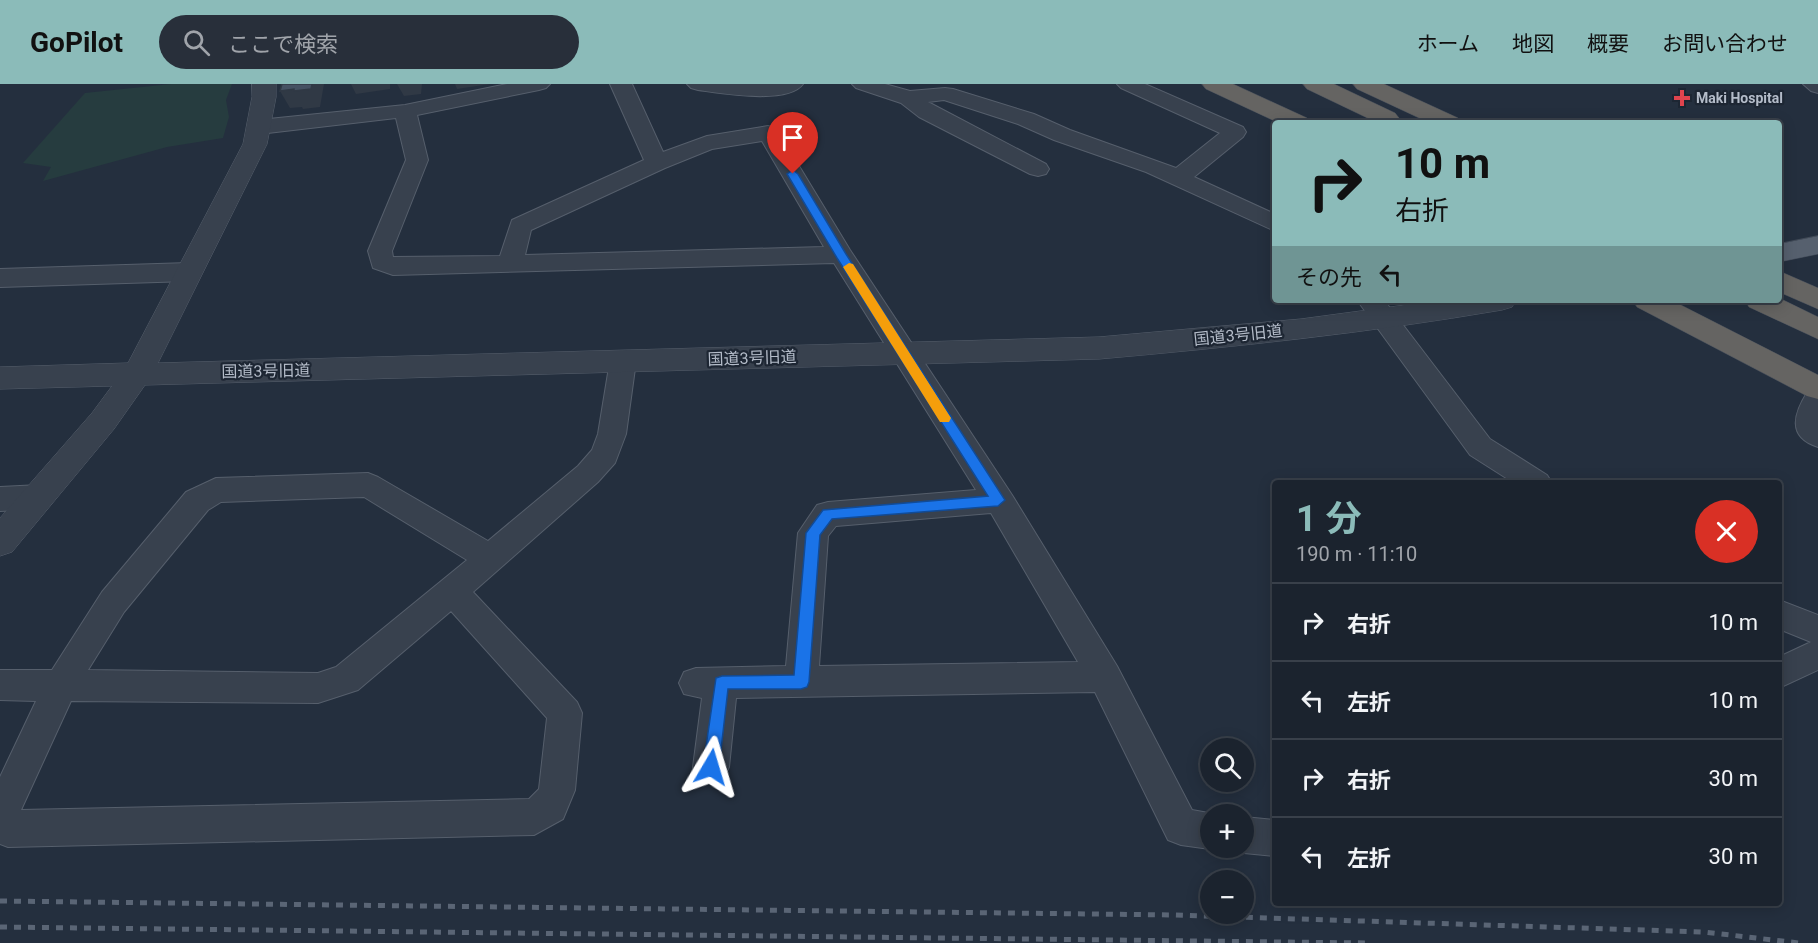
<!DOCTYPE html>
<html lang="ja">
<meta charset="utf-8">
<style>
:root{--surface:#1b232e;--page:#282f3a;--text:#f1f3f6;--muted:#a0a4aa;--line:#39404a;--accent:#8bbbb9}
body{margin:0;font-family:Roboto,"Noto Sans JP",sans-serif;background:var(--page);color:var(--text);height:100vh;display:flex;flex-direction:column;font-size:22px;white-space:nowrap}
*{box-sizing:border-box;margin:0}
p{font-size:20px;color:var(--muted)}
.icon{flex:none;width:33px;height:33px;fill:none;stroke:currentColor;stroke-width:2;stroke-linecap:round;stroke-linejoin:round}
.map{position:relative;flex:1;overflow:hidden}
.sheet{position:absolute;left:1272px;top:396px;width:510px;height:426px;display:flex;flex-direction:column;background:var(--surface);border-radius:6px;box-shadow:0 3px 15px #0003,0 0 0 2px var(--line)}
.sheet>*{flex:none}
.top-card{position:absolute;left:1272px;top:36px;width:510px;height:183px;border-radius:6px;box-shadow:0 3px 15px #0003,0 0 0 2px var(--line);background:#8bbbb9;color:#111;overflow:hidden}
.buttons{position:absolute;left:1200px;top:654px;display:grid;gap:12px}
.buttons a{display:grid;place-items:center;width:54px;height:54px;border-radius:50%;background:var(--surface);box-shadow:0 3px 15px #0003,0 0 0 2px var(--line);font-size:30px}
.pin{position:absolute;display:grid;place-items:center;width:51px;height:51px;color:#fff;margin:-62px -26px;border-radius:50% 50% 50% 0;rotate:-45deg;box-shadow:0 0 6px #0007}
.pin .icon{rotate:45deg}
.me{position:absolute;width:66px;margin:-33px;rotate:7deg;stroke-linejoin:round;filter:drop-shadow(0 0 4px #0008)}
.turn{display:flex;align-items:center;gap:21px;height:126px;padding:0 24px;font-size:27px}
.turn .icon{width:78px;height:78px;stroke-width:2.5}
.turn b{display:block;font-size:42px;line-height:51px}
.then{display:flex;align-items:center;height:57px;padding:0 24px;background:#0003;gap:12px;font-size:22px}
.round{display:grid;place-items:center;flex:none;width:63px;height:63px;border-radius:32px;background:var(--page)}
.summary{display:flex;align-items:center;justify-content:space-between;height:102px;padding:0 24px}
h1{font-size:36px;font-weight:700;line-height:45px;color:var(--accent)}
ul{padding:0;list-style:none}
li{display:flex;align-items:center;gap:18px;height:78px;padding:0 24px;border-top:2px solid var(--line)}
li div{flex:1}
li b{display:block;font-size:22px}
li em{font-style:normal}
header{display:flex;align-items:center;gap:36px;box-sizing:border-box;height:84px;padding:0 30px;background:var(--accent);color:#111}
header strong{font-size:28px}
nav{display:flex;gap:33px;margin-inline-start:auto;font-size:21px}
.search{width:420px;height:54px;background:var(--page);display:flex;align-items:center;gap:15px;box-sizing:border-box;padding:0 21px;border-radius:33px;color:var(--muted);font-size:22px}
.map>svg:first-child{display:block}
.green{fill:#263c3f}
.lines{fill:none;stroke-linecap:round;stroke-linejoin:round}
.minor-casing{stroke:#565f6c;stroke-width:2}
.tertiary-casing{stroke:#565f6c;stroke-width:1}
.primary-casing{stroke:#414a57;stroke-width:1}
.trunk-casing{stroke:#434c59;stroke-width:1}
.minor{fill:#38414e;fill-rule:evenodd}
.tertiary{fill:#38414e;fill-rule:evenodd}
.primary{fill:#56606e;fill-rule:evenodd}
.trunk{fill:#656462;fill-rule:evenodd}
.rail{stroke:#5a6575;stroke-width:5;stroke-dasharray:7 7;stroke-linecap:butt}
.shaded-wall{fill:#303945}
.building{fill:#455162;stroke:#303945;stroke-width:1.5}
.route{fill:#1a73e8;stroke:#114b97;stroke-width:1.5}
.slow{fill:#f59e0b}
.health-dot{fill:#e0444e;stroke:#1d2633;stroke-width:2}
.labels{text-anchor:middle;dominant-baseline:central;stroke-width:4.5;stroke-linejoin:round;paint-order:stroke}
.far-poi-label{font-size:14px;font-weight:bold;fill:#b4bcc9;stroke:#1d2633;text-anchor:start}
.street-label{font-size:16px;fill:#b4bcc9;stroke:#1d2633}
</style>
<header>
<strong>GoPilot</strong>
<div class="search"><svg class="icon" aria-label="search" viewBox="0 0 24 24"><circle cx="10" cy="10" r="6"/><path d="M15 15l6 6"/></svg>ここで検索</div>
<nav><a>ホーム</a><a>地図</a><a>概要</a><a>お問い合わせ</a></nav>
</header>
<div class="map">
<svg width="1818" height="859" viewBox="0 0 1818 859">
<rect width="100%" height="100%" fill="#242f3e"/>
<path class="green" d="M171,0H232L226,16L229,33L223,54L167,63L43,97L51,83L23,79L85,9Z"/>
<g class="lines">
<defs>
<path id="minor" d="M507,0H550L546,4L539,6L417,31L428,76L392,167L393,173L500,172L512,136L644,76L610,0H632L663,68L707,52L768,42L776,44L850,166L1012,411L1117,582L1192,726L1214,730H1210V764H1214L1210,765L1181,761L1168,756L1095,608L736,614L729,683L723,695L711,700L699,695L693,683L702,614L684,610L679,599L684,588L696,584L786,582L798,449L817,421L828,418L976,406L834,179L393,191L373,184L368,167L406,76L396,34L259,50L251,48L248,43L251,38L259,36L405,21ZM762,57L824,163L525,171L531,146L665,84L712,65ZM991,429L1078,578L819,582L828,452L836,442Z
M687,0H803C788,21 721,9 698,6L691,4Z
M852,0H885L910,7L945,4L953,5L1034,30L1070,46L1176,84L1220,49L1121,4L1117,0H1145L1243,43L1246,48L1243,53L1194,93L1275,130V147L1146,88L1054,56L1018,40L944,16L928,18L1046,80L1049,85L1046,90L1038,92L1030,90L919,33L901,19L856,4Z
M1803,0H1818V9L1811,7Z
M189,179L198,182L201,188L198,194L189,197L0,203V185Z
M1357,216H1384L1490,355L1547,391L1552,399H1514L1470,371Z
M623,267L632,270L636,277L626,350L615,379L598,398L473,508L577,618L582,629L575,706L563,735L534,751L8,763L0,760V693L36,617L0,616V586H52L102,508L186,408L216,394L368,389L378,393L488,457L578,382L592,366L598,350L610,277L614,270ZM364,413L467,476L336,583L318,589L88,586L124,528L208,426L221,418ZM451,527L547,634L539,705L529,715L21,726L71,617L318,619L358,606Z
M1818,304V363C1786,353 1794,329 1808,307Z
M40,401L50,405L55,413L50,421L40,425L0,427V403Z
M1779,516L1818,531V586L1779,604V573L1811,558L1779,545Z
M1244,733L1275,736V772L1244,769L1231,764H1244Z"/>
<path id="tertiary" d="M252,0H276V13L267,60L158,279L1099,253L1301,235L1442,216H1516L1512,223L1502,226C1368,249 1234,263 1099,275L145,301L114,345L12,468L0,472V434L92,329L112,302L0,305V283L128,279L243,60L252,13Z"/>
<path id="primary" d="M1818,152V170L1779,178V160Z"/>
<path id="trunk" d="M1202,0H1233L1307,34L1310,39H1279L1206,5Z
M1303,0H1334L1395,29L1399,34L1396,39H1378L1307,5Z
M1353,0H1384L1458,34L1461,39H1430L1357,5Z
M1779,187L1818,204V225L1779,208Z
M1779,214L1818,233V255L1749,223L1745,216H1779Z
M1633,216H1671L1818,291V315L1807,312L1637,223Z"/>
</defs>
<use href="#minor" class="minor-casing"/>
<use href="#tertiary" class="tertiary-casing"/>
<use href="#primary" class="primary-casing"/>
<use href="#trunk" class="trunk-casing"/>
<use href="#minor" class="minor"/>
<use href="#tertiary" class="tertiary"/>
<use href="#primary" class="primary"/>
<use href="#trunk" class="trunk"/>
<path class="rail" d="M0,817L1174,831L1704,848L1799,859
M0,843L1369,859"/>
</g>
<path class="shaded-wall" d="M312,0H324L320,23L303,25L302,23L290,24L280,7Z
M351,0H390V5L356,10Z
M397,0H422L421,10L404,12Z
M455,0H490L457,5Z"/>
<path class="building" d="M282,0H312L311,5L294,7V5L280,7Z"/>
<path class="route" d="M793,86L798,90L846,170L1005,416L998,422L832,435L820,451L809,598L807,603L801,605H728L719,683L717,689L711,691L705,689L703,683L716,594L722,592L794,591L806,449L823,426L988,412L837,174L787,90Z"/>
<path class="slow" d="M849,179L853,180L949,331L951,334L949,338H940L843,183Z"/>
<path class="health-dot" d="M1679 5h6v6h6v6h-6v6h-6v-6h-6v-6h6z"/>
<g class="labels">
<g class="far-poi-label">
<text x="1696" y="14">Maki Hospital</text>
</g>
<g class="street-label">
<text transform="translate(1238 251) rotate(-6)">国道3号旧道</text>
<text transform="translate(752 274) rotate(-2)">国道3号旧道</text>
<text transform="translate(266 287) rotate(-1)">国道3号旧道</text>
</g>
</g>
</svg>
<div class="buttons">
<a><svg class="icon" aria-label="search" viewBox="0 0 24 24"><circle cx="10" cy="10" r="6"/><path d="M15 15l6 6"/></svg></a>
<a>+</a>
<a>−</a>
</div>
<div class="pin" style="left:793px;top:90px;background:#d93025"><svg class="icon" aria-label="arrive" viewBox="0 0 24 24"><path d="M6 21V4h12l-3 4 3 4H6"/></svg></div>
<svg class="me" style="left:711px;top:683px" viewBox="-20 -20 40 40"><path d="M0-17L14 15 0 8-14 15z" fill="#1a73e8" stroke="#fff" stroke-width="4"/></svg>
<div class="top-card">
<div class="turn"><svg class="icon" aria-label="right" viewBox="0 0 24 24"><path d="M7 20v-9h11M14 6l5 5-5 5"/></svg><div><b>10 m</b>右折</div></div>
<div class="then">その先<svg class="icon" aria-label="left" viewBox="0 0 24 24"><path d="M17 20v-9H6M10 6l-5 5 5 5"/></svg></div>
</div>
<section class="sheet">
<div class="summary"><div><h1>1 分</h1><p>190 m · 11:10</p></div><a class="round" style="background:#d93025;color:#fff"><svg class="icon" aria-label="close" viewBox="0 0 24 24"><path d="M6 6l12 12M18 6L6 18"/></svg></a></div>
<ul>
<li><svg class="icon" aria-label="right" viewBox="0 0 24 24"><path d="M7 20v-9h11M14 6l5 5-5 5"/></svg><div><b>右折</b></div><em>10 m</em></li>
<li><svg class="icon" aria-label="left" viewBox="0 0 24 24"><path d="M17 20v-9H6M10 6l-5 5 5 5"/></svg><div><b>左折</b></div><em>10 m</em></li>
<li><svg class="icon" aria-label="right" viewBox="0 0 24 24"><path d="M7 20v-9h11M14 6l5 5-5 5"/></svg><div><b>右折</b></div><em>30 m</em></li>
<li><svg class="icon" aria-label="left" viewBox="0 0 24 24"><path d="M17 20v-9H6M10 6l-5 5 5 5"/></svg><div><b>左折</b></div><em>30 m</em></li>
</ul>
</section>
</div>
